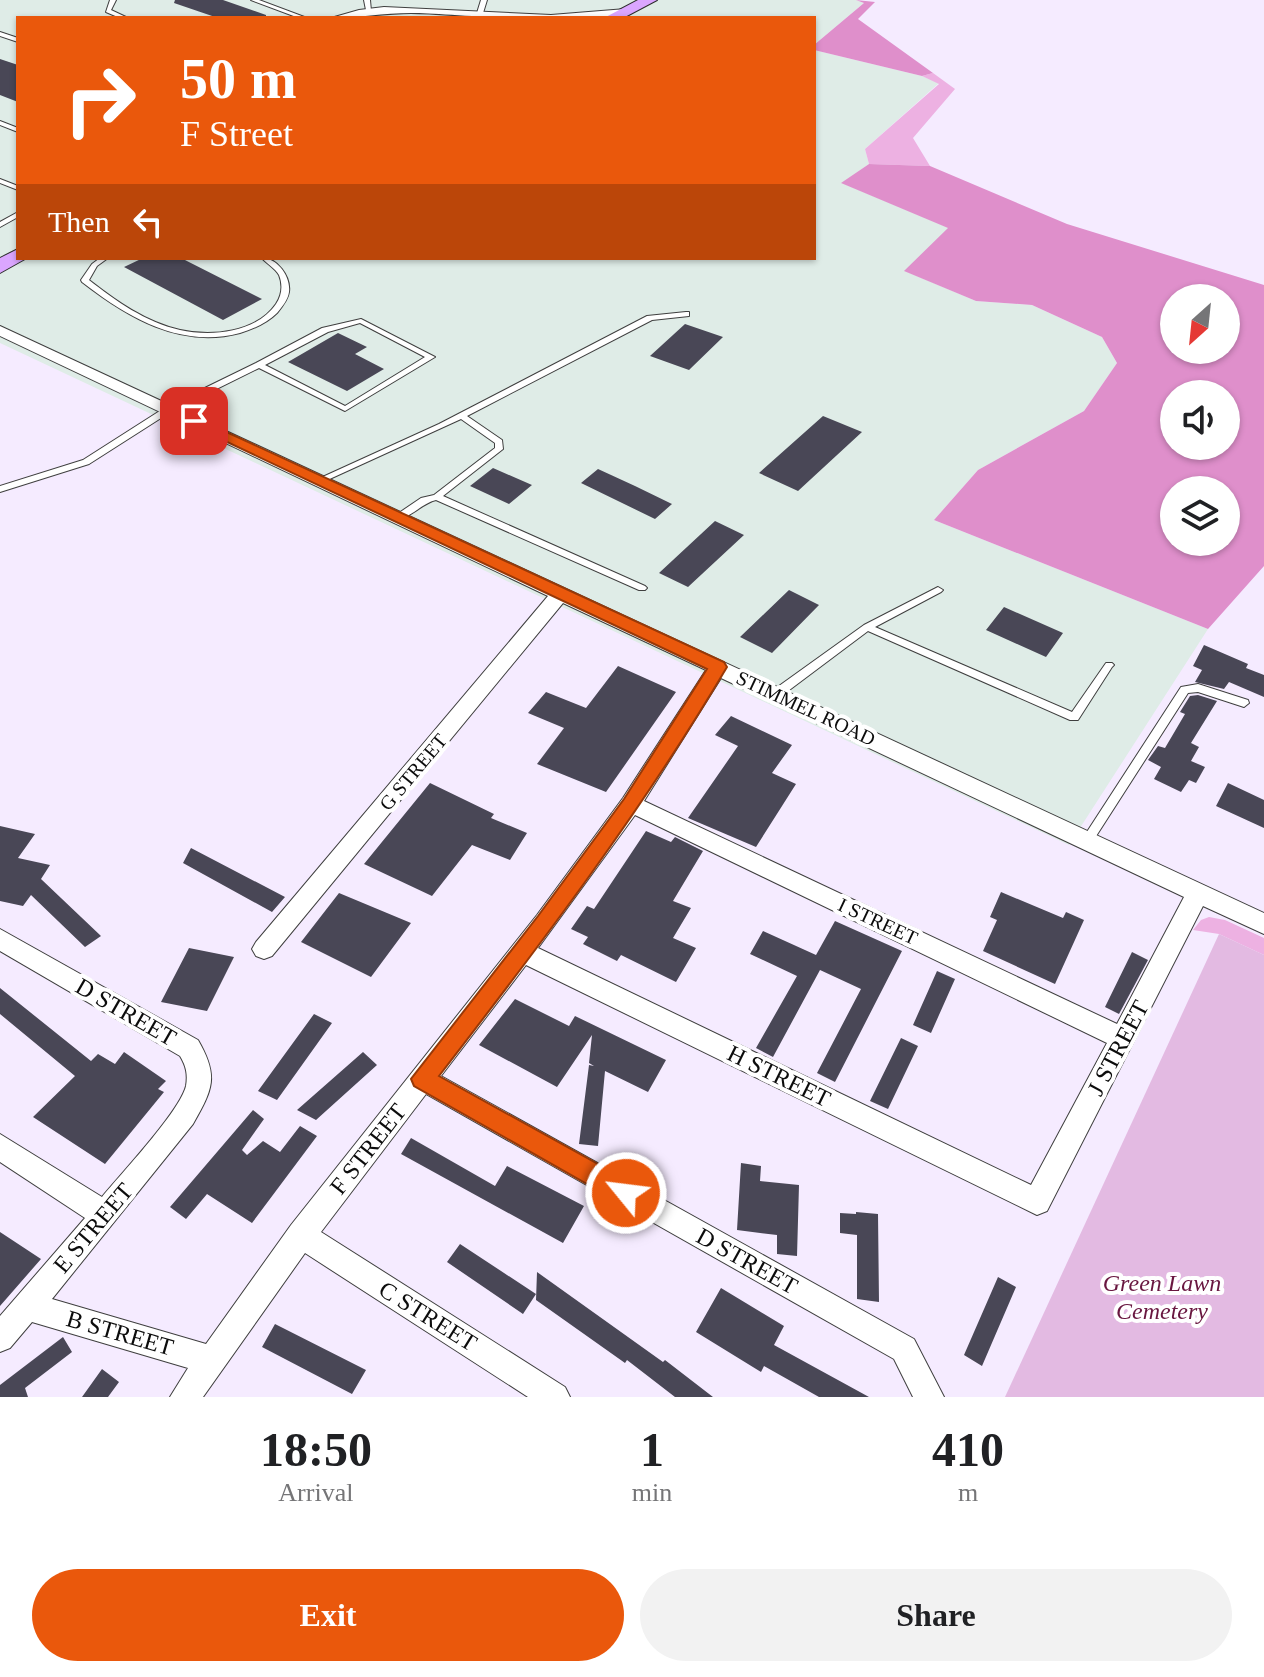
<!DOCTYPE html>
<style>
:root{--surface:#fff;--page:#f2f2f2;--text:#202124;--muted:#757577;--accent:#ea580c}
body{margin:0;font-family:"Times New Roman",serif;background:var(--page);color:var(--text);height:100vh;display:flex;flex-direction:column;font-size:30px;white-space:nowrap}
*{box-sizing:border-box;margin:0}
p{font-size:26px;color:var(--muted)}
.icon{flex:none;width:44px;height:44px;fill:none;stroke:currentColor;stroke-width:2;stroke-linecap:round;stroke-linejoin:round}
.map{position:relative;height:1397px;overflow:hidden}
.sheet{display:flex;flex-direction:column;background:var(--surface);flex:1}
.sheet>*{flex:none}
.top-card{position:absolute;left:16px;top:16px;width:800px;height:244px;border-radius:0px;box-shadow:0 2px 6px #0004;background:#ea580c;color:#fff;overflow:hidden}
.needle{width:52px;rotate:207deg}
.fabs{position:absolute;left:1160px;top:284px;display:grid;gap:16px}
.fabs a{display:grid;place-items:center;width:80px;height:80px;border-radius:50%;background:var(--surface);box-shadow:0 2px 6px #0004;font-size:40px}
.pin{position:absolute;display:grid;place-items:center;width:68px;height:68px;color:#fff;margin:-34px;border-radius:16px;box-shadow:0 4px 12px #0006}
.me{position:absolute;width:88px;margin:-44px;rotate:299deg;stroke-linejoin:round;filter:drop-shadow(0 0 6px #0008)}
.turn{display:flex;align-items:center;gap:28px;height:168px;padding:0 32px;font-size:36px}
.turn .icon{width:104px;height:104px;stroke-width:2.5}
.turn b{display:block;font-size:56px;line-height:68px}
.then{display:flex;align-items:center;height:76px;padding:0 32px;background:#0003;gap:16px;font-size:30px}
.eta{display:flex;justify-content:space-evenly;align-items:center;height:136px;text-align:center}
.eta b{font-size:48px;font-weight:700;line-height:56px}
.cta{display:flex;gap:16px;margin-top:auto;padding:16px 32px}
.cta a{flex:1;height:92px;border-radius:48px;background:var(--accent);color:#fff;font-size:32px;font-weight:700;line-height:92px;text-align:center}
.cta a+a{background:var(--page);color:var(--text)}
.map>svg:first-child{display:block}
.industrial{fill:#dfece7}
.green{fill:#edb1e2}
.forest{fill:#df8fcb;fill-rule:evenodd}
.cemetery{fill:#e3bae2}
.building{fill:#494756}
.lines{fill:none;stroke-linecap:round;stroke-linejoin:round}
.lane-casing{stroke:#3f3f3f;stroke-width:2}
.street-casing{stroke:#3f3f3f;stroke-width:2}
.secondary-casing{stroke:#2e2e2e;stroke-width:2}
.lane{fill:#fff;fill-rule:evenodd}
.street{fill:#fff;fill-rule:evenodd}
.secondary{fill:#dba6ff;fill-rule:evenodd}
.route{fill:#ea580c;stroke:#983908;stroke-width:2}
.labels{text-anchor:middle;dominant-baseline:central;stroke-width:8;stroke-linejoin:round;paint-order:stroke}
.street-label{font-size:20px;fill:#0c0c0c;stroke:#fff}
.near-street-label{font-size:24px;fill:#0c0c0c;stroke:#fff}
.near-park-label{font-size:24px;font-style:italic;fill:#691740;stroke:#fff}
</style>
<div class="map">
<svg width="1264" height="1397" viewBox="0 0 1264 1397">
<rect width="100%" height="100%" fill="#f5ebff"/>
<path class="industrial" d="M0,0H856L864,3L814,45V18H18V258H814V50L922,76L939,83L865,149L869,164L842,183L949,228L905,271L976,301L1032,305L1102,337L1117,363L1084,411L978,470L934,520L1208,629L1069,845L0,343Z"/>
<path class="green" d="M933,73L955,89L913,138L930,166L869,164L865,149L939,84L922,76Z
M1209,917L1225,920L1264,938V955L1219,934L1193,930L1201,920Z"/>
<path class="forest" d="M856,0L875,2L858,19L933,73L922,76L814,50V45L864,3Z
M869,164L930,166L1067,224L1264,285V566L1208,629L934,520L978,470L1084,411L1117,363L1102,337L1032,305L976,301L904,271L948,228L841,183ZM1226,298V350H1174V298ZM1174,394H1226V446H1174ZM1174,490H1226V542H1174Z"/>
<path class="cemetery" d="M1219,934L1264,955V1397H1005Z"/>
<path class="building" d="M175,0H223L266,15V18H218L174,3Z
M0,59L18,65V102L0,95Z
M143,258H181L262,299L223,320L124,267Z
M685,324L723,337L689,370L650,356Z
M338,333L367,347L355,354L384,369L347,391L288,362Z
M823,416L862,432L798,491L759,473Z
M493,468L532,485L509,504L470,486Z
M598,469L635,486L672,504L655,519L581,483Z
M715,521L744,535L688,587L659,573Z
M789,590L819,605L772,653L740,637Z
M1004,607L1063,633L1046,657L986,630Z
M1204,645L1248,664L1246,668L1264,675V697L1229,682L1224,689L1195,682L1202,670L1193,666Z
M618,666L676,692L606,792L537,764L564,728L528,713L546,692L586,708Z
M1198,695L1217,701L1191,743L1199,747L1191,761L1205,767L1196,783L1189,780L1181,792L1154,779L1161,767L1148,760L1158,746L1165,748L1185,714L1180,712L1190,696Z
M731,716L792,745L772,773L796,784L756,847L688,818L738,746L715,735Z
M430,783L494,814L491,818L527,833L510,860L472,845L432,896L364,864Z
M1228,783L1264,800V828L1216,806Z
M0,826L35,834L18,858L50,865L41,879L101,936L85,947L31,895L23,906L0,901Z
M646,831L671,842L675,837L703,851L673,901L691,908L673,938L696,948L676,982L621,955L617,961L583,944L588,937L571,929L587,906L594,909Z
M191,848L285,897L272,912L183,863Z
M1001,892L1063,918L1066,912L1084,920L1055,984L983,951L997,920L990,917Z
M339,893L411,923L371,977L301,942Z
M835,921L902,951L835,1082L817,1073L861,989L820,970L773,1057L756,1048L797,976L750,954L763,931L816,955Z
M189,948L234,957L207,1011L161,1002Z
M1132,952L1148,960L1119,1014L1105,1007Z
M937,971L955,979L931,1033L913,1025Z
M0,988L91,1061L98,1054L115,1064L124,1052L166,1081L158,1089L164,1092L105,1164L33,1117L75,1076L0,1014Z
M515,999L569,1026L575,1016L666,1060L648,1092L605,1071L598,1146L579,1144L589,1065L594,1066L589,1063L592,1035L557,1087L479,1045Z
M314,1014L332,1023L277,1100L258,1091Z
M901,1038L918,1046L888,1109L870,1101Z
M363,1052L377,1065L316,1120L297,1110Z
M253,1110L264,1119L242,1150L247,1155L263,1141L280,1152L300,1126L317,1136L252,1223L207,1194L186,1219L170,1207Z
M411,1138L495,1186L507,1166L584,1206L563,1243L401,1154Z
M741,1163L761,1166L760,1181L799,1185L797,1256L777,1254V1235L737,1230Z
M856,1212L878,1214L879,1302L857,1299V1235L840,1233V1213L856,1214Z
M0,1232L41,1259L0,1306Z
M460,1244L536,1294L523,1314L447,1262Z
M537,1272L663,1362L665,1360L713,1397H675L627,1360L625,1363L536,1300Z
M998,1277L1016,1287L982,1366L964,1355Z
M721,1288L784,1326L774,1345L869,1397H819L764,1366L761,1372L696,1332Z
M275,1324L366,1370L352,1394L262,1347Z
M63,1337L72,1352L25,1388L28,1397H0V1385Z
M102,1369L119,1382L108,1397H82Z"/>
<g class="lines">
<defs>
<path id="lane" d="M110,0H116L111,10L128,18H120L106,12Z
M251,0H259L307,18H299Z
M364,0H370L371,11L366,10Z
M481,0H487L483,13L480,15L477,13Z
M0,32L18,38V42L0,36Z
M0,121L18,128V132L0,125Z
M0,179L18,186V190L0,183Z
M18,212V217L0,227V222Z
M100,258H108L97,266L89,280C116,301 145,322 180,330C211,337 256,333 276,304C282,295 283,285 279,275C275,268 267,264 262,258C277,258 291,276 289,292C288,300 282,307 277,313C267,323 253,329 240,333C180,349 127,317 82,282L81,280L92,264Z
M686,312H689V316L652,320L467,416L502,440L503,449L443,496L645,586L647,588L645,590H639L436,500C422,503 410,519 396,519L395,517L396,515L421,498L434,495L495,448V443L461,419L323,482L320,483L316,480L439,424L647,316Z
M361,319L435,357L345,411L259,368L172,411L89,464L0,492V486L83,460L166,407L256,363L322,328ZM360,323L425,357L345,406L265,365L328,332Z
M938,587L943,590L941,592L875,627L1072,712L1106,663H1112L1114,665L1112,667L1078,720H1070L868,631L780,697H772L771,694L772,691L864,625Z
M1198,684L1248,700L1249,703L1244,707L1198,692L1188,693L1091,844L1087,845L1083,844L1082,841L1083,838L1181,687Z"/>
<path id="street" d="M384,7L551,15L626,9L631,12C604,29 451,13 411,13C384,13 357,18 331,18L359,10Z
M0,326L1264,913V934L1203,906L1047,1211L1037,1215L526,965L441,1076L914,1339L944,1397H913L894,1359L426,1094L321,1232L565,1387L570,1397H528L305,1253L203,1397H170L188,1368L32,1322L10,1348L0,1352V1316L85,1218L0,1162V1134L102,1197C121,1174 180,1111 186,1086C188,1074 186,1066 180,1056L0,951V929L198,1040C219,1076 213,1089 193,1124L52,1299L206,1344L291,1225L537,915L623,798L706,670L563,603L272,956L264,959L256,956L252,949L256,942L548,596L0,336ZM721,678L1184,897L1117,1024L644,801ZM635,815L1107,1043L1031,1185L538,948Z"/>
<path id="secondary" d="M638,0H657L623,18H604Z
M18,249V258L25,259L0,273V258Z"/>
</defs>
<use href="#lane" class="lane-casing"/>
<use href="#street" class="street-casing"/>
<use href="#secondary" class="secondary-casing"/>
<use href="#lane" class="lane"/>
<use href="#street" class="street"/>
<use href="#secondary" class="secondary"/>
</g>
<path class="route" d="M194,417L724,662L727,667C642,811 541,944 439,1076L634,1184L638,1193L634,1201L626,1205L617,1201L414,1086L411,1079L538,916L624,799L707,669L189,424L187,421Z"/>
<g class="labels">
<g class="street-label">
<text transform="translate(806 708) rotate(25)">STIMMEL ROAD</text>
<text transform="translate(413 772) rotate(-50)">G STREET</text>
<text transform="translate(878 921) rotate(25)">I STREET</text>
</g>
<g class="near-street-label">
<text transform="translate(126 1012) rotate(30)">D STREET</text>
<text transform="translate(1118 1048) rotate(-62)">J STREET</text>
<text transform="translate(779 1076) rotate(26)">H STREET</text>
<text transform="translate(368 1149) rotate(-52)">F STREET</text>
<text transform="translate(93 1228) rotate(-50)">E STREET</text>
<text transform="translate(747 1261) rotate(29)">D STREET</text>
<text transform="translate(428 1316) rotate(32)">C STREET</text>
<text transform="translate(120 1333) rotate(16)">B STREET</text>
</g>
<g class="near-park-label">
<text x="1162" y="1283">Green Lawn<tspan x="1162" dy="28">Cemetery</tspan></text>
</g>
</g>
</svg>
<div class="fabs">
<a><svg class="needle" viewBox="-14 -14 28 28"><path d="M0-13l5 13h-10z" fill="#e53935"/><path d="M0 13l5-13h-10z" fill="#757577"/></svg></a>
<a><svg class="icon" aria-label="sound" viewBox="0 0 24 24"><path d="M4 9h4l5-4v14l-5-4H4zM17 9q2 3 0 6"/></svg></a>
<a><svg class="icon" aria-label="layers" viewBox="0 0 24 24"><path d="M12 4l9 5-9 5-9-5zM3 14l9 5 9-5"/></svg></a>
</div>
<div class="pin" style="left:194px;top:421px;background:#d93025"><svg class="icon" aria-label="arrive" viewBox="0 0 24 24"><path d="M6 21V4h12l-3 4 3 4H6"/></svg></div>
<svg class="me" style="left:626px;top:1193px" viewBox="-20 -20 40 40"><circle r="17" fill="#ea580c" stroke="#fff" stroke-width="3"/><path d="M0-11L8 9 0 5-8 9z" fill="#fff"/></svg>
<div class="top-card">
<div class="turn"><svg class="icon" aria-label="right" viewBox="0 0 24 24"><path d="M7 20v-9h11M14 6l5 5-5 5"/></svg><div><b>50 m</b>F Street</div></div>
<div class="then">Then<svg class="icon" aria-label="left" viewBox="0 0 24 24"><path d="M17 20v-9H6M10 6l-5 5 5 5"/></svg></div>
</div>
</div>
<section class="sheet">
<div class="eta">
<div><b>18:50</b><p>Arrival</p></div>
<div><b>1</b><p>min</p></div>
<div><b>410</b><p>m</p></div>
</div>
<div class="cta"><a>Exit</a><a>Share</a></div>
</section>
